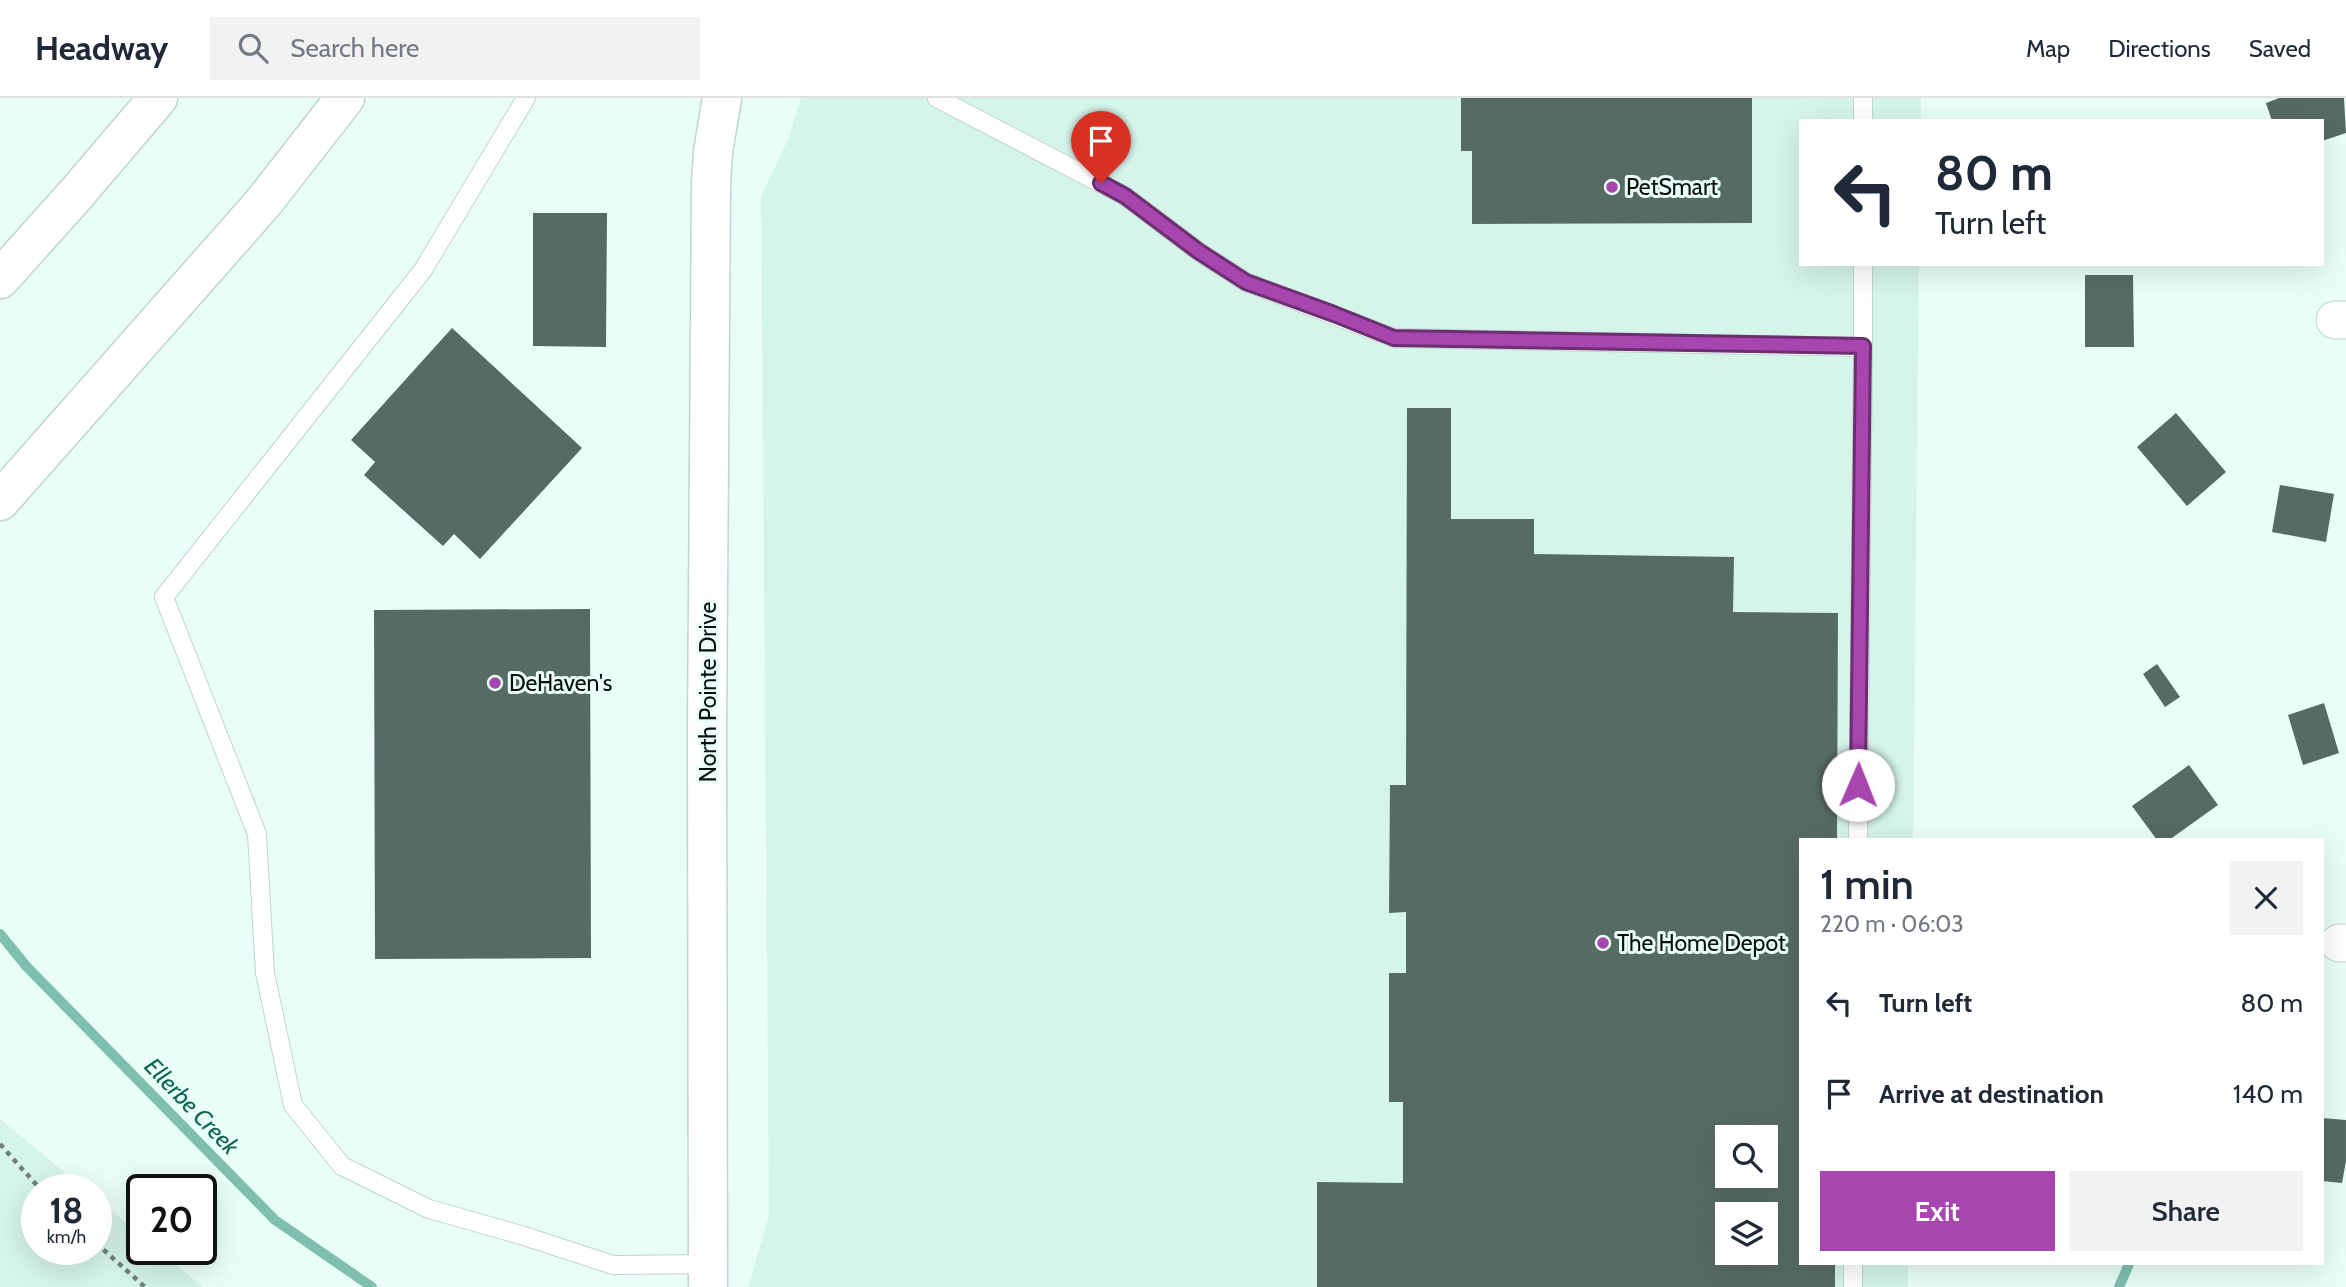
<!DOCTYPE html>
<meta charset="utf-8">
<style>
:root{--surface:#fff;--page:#f2f2f3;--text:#1f2937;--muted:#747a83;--line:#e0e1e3;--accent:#a646ae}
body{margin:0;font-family:Cabin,sans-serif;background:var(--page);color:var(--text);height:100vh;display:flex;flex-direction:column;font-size:26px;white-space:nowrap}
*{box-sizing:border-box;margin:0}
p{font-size:23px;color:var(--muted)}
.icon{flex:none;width:38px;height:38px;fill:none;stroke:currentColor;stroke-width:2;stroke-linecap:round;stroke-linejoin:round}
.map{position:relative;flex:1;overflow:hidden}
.side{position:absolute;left:1799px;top:740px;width:525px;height:427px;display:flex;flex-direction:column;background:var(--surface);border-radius:0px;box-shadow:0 7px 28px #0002}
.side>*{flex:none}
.guide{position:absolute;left:1799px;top:21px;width:525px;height:147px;border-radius:0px;box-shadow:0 7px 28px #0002;background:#fff;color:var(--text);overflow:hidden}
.fabs{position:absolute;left:1715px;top:1027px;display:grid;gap:14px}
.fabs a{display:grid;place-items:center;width:63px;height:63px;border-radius:0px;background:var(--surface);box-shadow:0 7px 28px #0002;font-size:35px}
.speed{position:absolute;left:21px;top:1076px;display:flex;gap:14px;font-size:35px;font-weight:700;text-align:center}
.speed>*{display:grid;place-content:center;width:91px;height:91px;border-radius:50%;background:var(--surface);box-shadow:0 7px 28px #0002;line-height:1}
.speed small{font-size:18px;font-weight:400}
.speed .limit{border:4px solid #111;border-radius:10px;background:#fff;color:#111}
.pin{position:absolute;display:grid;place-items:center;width:60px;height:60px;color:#fff;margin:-72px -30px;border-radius:50% 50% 50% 0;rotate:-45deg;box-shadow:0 0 7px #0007}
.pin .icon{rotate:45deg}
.me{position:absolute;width:77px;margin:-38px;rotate:1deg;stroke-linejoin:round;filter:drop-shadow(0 0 5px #0008)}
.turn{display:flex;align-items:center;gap:24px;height:147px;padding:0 21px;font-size:32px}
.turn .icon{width:91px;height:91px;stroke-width:2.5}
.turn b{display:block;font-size:49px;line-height:60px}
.round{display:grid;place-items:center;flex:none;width:74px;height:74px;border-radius:0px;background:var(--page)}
.headline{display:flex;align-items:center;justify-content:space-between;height:119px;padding:0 21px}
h1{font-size:42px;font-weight:600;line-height:52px}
.primary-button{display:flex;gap:14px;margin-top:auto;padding:14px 21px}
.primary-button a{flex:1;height:80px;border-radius:0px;background:var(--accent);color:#fff;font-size:28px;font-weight:600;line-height:80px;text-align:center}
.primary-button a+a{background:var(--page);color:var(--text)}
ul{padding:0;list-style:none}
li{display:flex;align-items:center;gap:21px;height:91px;padding:0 21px}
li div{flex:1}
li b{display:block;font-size:26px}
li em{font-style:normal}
header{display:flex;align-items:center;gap:42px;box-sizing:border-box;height:98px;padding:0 35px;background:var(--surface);border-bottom:2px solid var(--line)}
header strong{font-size:33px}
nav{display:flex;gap:38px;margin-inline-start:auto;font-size:24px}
.search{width:490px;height:63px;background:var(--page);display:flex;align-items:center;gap:18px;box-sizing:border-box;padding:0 24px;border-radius:0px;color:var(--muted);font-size:26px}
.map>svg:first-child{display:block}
.built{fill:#d5f4ea;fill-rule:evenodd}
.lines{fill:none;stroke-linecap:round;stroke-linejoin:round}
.stream{stroke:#7ebfad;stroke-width:10}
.building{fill:#576b65;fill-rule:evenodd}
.lane-casing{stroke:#bfd5ce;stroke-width:20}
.street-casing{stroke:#bfd5ce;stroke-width:39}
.secondary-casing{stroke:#bfd5ce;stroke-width:41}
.highway-casing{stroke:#bfd5ce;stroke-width:41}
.path{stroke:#73817d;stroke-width:4.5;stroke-dasharray:5 5;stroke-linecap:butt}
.lane{stroke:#fff;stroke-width:18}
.street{stroke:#fff;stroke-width:37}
.secondary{stroke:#fff;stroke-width:38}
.highway{stroke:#fff;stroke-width:38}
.route-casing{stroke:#6c2e71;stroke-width:18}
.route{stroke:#a646ae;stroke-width:12}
.poi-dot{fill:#a646ae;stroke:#e8fef7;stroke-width:2.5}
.labels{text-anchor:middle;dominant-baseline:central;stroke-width:6;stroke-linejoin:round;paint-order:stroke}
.poi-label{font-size:23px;fill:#09100e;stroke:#e8fef7;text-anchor:start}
.street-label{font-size:23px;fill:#09100e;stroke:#e8fef7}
.water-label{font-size:24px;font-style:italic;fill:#116554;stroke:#e8fef7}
</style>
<header>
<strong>Headway</strong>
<div class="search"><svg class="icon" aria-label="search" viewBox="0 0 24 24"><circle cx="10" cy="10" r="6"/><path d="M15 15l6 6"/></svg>Search here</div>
<nav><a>Map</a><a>Directions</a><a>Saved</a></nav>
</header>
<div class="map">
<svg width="2346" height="1189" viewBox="0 0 2346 1189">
<rect width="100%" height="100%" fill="#e8fef7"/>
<path class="built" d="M801,0H1921V23H1801V166H1919L1913,742H1801V1166H1908V1189H748L769,1117L761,99L789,39ZM1727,1040H1766V1078H1727ZM1727,1116H1766V1155H1727Z
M0,1021L86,1092H37V1152H96V1100L142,1138V1152H158L203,1189H0Z"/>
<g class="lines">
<path class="stream" d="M0,836L27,869L275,1122L372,1189
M2119,1189L2129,1166"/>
</g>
<path class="building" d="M1461,0H1752V125L1472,126V53H1461Z
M2279,0H2344L2346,35L2322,43V23H2272L2266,5Z
M533,115H607L606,249L533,248Z
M2085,177H2133L2134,249H2085Z
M452,230L582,350L480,461L454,436L443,448L364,377L375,364L351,342Z
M1407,310H1451V421H1534V456L1734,459L1733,514L1838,515L1837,742H1801V1166H1835V1189H1317V1084L1403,1085V1004H1389V875H1406V814L1389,815L1390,687H1406ZM1727,1040H1766V1078H1727ZM1727,1116H1766V1155H1727Z
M2176,315L2226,374L2187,408L2137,349Z
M2280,387L2334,396L2326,444L2272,434Z
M590,511L591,860L375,861L374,512Z
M2157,566L2180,599L2165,609L2143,576Z
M2324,605L2339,655L2303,667L2288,617Z
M2189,667L2218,707L2169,742H2157L2132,708Z
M2322,1020L2346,1022V1063L2342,1085L2322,1083Z"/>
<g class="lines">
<defs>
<path id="lane" d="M526,0L423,172L164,499L257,736L265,875L293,1007L342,1068L429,1111L521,1137L613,1167L708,1166
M937,0L1125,98L1198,153L1246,184L1394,240L1863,249V166
M1863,23V0
M1858,742L1863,249
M1853,1189V1166"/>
<path id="street" d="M2335,222H2346
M2339,845H2346"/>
<path id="secondary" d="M708,1189L707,634L711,85L713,54L722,0"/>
<path id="highway" d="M0,181L77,95L158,0
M0,403L263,105L345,0"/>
</defs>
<use href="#lane" class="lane-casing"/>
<use href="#street" class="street-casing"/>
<use href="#secondary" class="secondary-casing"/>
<use href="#highway" class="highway-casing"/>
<path class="path" d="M0,1046L41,1092
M96,1145L145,1189"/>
<use href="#lane" class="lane"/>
<use href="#street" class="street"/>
<use href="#secondary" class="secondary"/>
<use href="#highway" class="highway"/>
</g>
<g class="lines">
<defs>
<path id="route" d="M1101,85L1125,98L1198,153L1246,184L1334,216L1394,240L1863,248L1858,687"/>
</defs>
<use href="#route" class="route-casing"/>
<use href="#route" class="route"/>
</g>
<g class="poi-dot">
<circle cx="1612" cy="89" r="7"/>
<circle cx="495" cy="585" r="7"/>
<circle cx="1603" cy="845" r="7"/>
</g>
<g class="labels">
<g class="poi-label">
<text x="1626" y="89">PetSmart</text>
<text x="509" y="585">DeHaven's</text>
<text x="1617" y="845">The Home Depot</text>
</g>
<g class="street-label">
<text transform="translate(708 594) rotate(-90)">North Pointe Drive</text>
</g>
<g class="water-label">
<text transform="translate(192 1008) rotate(46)">Ellerbe Creek</text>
</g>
</g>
</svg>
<div class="fabs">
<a><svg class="icon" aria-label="search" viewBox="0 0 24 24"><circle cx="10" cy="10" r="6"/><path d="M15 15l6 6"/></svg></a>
<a><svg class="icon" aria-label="layers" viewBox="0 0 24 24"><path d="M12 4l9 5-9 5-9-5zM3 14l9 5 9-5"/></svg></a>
</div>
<div class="speed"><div>18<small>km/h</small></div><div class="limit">20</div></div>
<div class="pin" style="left:1101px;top:85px;background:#d93025"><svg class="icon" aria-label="arrive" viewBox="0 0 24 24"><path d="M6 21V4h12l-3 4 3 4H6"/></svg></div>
<svg class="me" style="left:1858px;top:687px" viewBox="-20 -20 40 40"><circle r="19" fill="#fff"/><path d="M0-13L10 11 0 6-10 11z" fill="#a646ae"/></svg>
<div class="guide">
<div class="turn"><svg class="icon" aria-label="left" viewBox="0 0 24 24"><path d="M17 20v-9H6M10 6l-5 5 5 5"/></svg><div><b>80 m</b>Turn left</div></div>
</div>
<section class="side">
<div class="headline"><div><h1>1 min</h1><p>220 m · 06:03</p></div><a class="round"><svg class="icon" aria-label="close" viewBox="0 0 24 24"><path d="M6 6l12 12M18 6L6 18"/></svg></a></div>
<ul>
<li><svg class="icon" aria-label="left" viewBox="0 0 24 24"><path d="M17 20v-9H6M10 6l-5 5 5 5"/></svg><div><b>Turn left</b></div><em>80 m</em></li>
<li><svg class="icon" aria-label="arrive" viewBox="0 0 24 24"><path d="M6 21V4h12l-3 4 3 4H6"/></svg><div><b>Arrive at destination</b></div><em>140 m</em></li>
</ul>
<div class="primary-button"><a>Exit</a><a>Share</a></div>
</section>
</div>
